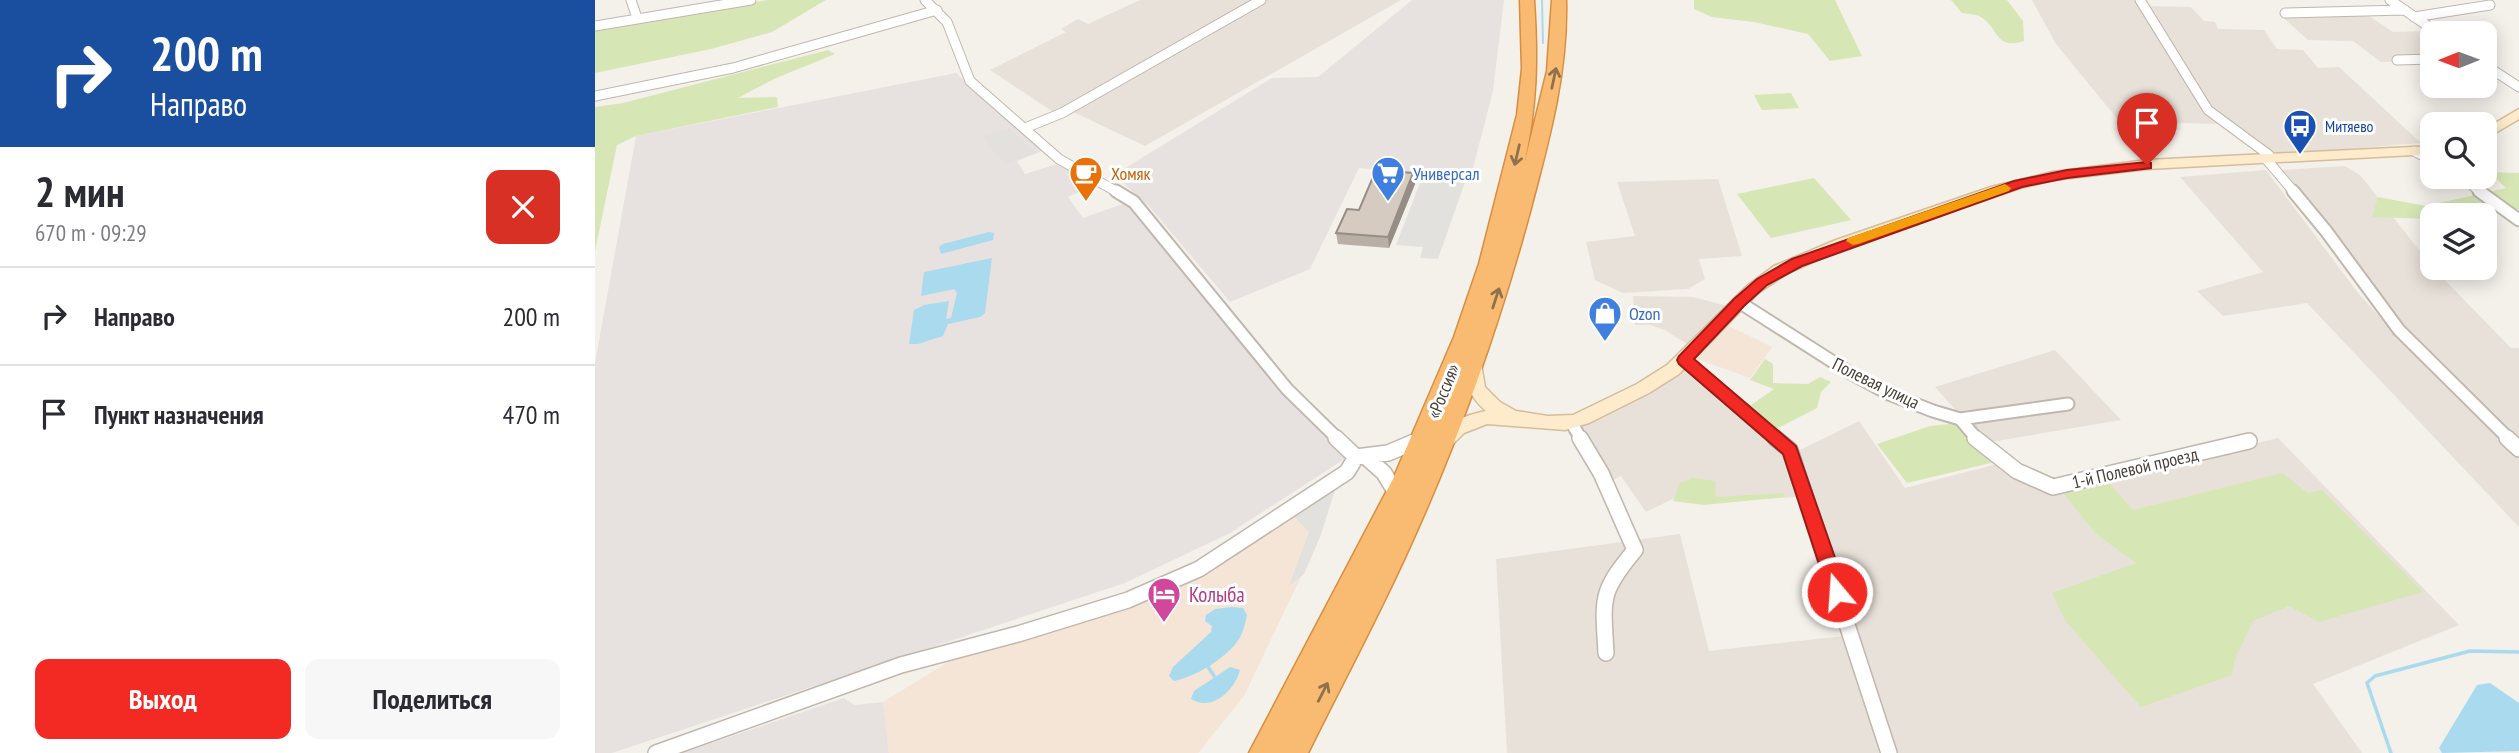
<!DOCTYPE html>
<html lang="ru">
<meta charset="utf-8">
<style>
:root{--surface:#fff;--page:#f7f7f7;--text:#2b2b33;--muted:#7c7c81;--line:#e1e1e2;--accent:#f22a23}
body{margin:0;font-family:"PT Sans Narrow",sans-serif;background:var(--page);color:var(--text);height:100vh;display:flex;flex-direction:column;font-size:26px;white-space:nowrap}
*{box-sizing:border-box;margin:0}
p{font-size:23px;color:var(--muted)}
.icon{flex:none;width:38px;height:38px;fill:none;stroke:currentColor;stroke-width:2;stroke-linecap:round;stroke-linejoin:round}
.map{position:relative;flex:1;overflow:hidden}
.panel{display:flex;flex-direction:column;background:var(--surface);width:595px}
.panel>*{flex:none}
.top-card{background:#1a4fa0;color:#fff;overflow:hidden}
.needle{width:46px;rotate:269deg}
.controls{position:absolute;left:1825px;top:21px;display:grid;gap:14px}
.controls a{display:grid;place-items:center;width:77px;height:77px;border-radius:14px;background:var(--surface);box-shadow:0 4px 18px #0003;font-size:35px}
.pin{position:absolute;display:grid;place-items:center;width:60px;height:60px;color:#fff;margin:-72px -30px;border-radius:50% 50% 50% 0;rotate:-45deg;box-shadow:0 0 7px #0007}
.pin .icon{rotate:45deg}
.me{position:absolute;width:77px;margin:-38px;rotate:342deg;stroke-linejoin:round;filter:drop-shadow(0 0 5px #0008)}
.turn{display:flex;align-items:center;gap:24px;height:147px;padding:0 35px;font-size:32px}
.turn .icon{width:91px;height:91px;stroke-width:2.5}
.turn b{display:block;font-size:49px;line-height:60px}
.round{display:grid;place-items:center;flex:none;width:74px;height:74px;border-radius:14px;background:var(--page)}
.headline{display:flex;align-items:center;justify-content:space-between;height:119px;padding:0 35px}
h1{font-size:42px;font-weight:700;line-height:52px}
.button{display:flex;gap:14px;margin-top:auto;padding:14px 35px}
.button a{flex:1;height:80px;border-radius:14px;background:var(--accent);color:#fff;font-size:28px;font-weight:700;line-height:80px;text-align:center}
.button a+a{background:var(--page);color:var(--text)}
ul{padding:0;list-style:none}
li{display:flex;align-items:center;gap:21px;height:98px;padding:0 35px;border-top:2px solid var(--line)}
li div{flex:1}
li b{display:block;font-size:26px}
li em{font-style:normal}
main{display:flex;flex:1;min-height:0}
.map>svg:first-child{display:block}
.residential{fill:#e8e1d9}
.commercial{fill:#f5e5d7}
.industrial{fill:#e7e2df}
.green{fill:#d6e7b5}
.parking{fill:#e3e1de}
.water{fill:#a9daee}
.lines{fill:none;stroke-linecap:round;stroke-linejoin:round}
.stream-far1{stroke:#a9daee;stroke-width:2}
.stream{stroke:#a9daee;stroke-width:3.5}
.street-far2-casing{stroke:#c0b7ad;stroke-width:11}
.street-far1-casing{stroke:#c0b7ad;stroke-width:15}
.street-casing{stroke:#c0b7ad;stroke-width:18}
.secondary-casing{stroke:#d3bd9b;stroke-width:3}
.highway-casing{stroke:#d88e40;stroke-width:3}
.street-far2{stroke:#fff;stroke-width:9}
.street-far1{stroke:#fff;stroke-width:11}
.street{stroke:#fff;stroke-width:15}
.secondary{fill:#fdebcc;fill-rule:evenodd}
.highway{fill:#f9bb71;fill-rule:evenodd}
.wall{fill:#b8afa5}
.shaded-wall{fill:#968e86}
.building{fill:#d6cbc0;stroke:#968e86;stroke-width:2}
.oneway{stroke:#8f714f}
.route{fill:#f22a23;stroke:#9d1b17;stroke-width:2}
.slow{fill:#f59e0b}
.labels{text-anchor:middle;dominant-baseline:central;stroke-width:6;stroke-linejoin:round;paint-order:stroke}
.far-transit-label{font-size:16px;fill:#164399;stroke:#fff;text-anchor:start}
.food-label{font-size:18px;fill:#c56008;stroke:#fff;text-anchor:start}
.shop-label{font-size:18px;fill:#366cbe;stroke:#fff;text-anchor:start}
.street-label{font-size:18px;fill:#484038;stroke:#fff}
.near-hotel-label{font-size:21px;fill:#b23c85;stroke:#fff;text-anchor:start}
</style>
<main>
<section class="panel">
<div class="top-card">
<div class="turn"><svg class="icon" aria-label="right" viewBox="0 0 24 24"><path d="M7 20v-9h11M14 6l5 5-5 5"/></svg><div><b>200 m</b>Направо</div></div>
</div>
<div class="headline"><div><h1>2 мин</h1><p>670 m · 09:29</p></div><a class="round" style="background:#d93025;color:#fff"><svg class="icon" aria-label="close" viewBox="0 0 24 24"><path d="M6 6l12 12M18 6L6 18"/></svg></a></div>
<ul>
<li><svg class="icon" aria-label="right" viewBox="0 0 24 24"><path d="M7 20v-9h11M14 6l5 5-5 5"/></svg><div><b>Направо</b></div><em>200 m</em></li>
<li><svg class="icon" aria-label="arrive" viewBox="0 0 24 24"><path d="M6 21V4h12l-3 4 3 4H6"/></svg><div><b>Пункт назначения</b></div><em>470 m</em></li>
</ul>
<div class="button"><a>Выход</a><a>Поделиться</a></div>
</section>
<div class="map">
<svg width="1924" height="753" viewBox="0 0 1924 753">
<rect width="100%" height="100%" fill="#f4f0ea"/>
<path class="residential" d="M545,0H657L460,113L395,70L471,32L466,29L483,19L493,24Z
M669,0H806L550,146L476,111Z
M1437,0H1542L1596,91L1622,124L1524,121L1461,44Z
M1551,6L1596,7L1609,21L1620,22L1623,29L1669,30L1682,49L1708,50L1723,68L1744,67L1826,143L1713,152L1674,153L1616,110Z
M1768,12L1798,32L1834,31L1838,33L1837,61L1786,62L1758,41L1713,40L1684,14Z
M1750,166L1766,176L1838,268L1916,348H1924V442L1816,341L1688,170Z
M1671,170L1763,293L1812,347L1924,454V527L1712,303L1628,316L1602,291L1668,272L1585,177Z
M1123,179L1147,256L1104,259L1110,279L1093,289L1028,293L1000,280L991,242L1040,236L1022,182Z
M1038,296L1098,297L1133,306L1095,346L1070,330L1055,325H1040Z
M1460,350L1526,420L1390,443L1340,387Z
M1089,369L1180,443L1196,469L1201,497L1113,502L1108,484L1051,512L1026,476L1009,485L980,426Z
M1264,421L1310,488L1406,463L1466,491L1683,438L1864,625L1718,684L1767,753H1301L1203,451Z
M1085,534L1114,651L1249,636L1286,753H912L901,559Z"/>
<path class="commercial" d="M1130,324L1177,347L1155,378L1097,357Z
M739,479L740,490L725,537L649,696L603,753H294L288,702L376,648L533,600L599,566Z"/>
<path class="industrial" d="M817,0H909L898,91L876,176L764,168L715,269L635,302L554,206L519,175L677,78L723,77Z
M361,73L447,151L422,161L430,174L465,163L499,185L473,197L488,218L533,202L636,332L751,458L635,533L530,583L17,753H0V363L41,136Z
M249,698L259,705L288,702L294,753H87Z"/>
<path class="green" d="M173,0H231L177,32L116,49L0,73V29Z
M1099,0H1240L1267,56L1235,61L1213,34L1159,22L1117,17L1099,9Z
M1356,0H1412L1428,21L1429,41C1399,51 1404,26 1384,16C1380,14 1372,14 1367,13Z
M233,50L240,54L181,78L143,98L182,97L183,107L41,136L22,145L0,251V107L28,103Z
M1196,93L1204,108L1167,110L1159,95Z
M1894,172L1924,173V209L1888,215H1838L1837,219L1777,217L1783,197L1831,206L1911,188Z
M1219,178L1256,220L1176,238L1142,194Z
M1170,359L1178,364V383L1213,384L1225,377L1236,382L1226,392L1222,408L1181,429L1172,426L1134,394L1156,405L1179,389L1155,380Z
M1364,423L1404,461L1312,483L1282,444L1335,426Z
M1687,473L1713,493L1727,490L1828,592L1724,622L1694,606L1658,621L1640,659L1637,675L1546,707L1471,622L1457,593L1541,563L1501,534L1469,494L1515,484L1538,510Z
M1098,478L1120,481L1121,497L1188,493L1190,497L1109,505L1078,501L1085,483Z"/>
<path class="parking" d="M414,128L440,153L410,164L387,137Z
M827,178L870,182L843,259L825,258L828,247L801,245Z
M733,483L740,490L725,537L709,574L694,586L714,532L692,509Z"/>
<path class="water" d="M394,232L399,233L398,240L346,254L344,247L348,244Z
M397,258L390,313L385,317L353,324L348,336L323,344H314L319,310L329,305L354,301L351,319L356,318L362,293L359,289L326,296L329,272Z
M636,607L648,608L652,615C650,624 648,634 642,642C629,659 600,677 579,681L574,676L578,667L616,632L617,626L610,621L611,615L620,609Z
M635,667L645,670C640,690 617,712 596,699L599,691Z
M1895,683L1924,703V751L1847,753L1844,748L1882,685Z"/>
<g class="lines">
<path class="stream-far1" d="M947,0L948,43"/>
<path class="stream" d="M612,665L619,676
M1796,753L1772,683L1780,676L1875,651L1924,652"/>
<defs>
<path id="street-far2" d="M36,0L42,18
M330,0L352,22L375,81L464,159L524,193
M1545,0L1613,110L1674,155L1671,159L1700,193
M1795,0L1843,33
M1690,13L1810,10
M1819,17L1895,5
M0,26L156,0
M1802,60L1838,59
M1890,65L1924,87
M0,96L138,68L342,10
M430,128L467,113L666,0
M1819,151L1838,161
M1868,177L1886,193"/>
<path id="street-far1" d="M521,191L539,202L692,389L743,439
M1698,191L1731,231L1804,330L1914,439
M1884,191L1924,220
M1144,302L1257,374L1294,394L1338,411L1365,419L1473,404
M1089,360L1182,439
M1365,419L1382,439
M976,422L986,439"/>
<path id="street" d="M741,438L761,457L793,453L819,442
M985,438L1006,473L1040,550C1004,593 1008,599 1011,653
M1180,438L1195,450L1294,753
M1380,438L1422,471L1458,487L1654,441
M1912,438L1924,449
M771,457L789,473L798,488
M61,753L306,665L423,634L533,600L604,569L752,472L761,457"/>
<path id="secondary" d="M1924,109V119L1890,139V129Z
M1838,146V154L1552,169L1458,180L1425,188L1252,247L1191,274L1163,293L1084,374L1054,393L994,423L970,430L892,424L869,433L856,446H842L840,441C851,422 871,415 891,411C876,398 863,377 873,358H885L890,387L905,402L921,411L953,416L978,415L1042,384L1072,365L1152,286L1179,266L1241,240L1396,187L1458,172L1552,160Z"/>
<path id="highway" d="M925,0H939C943,61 942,105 929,165L952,71L957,0H971C973,72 954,140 936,208C904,327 863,442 812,553C781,621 746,686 713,753H654L798,479L859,337L884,264L922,115L927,69Z"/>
</defs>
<use href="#street-far2" class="street-far2-casing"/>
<use href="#street-far1" class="street-far1-casing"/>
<use href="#street" class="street-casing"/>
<use href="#secondary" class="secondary-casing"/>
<use href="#highway" class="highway-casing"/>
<use href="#street-far2" class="street-far2"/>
<use href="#street-far1" class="street-far1"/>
<use href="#street" class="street"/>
<use href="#secondary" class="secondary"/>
<use href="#highway" class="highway"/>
</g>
<path class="wall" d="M818,173L820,184L794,248L743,244L741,233Z"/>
<path class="shaded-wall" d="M818,173L820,184L794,248L793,237Z"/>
<path class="building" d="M781,170L818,173L793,237L741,233L752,209L764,210Z"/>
<defs><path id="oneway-shaft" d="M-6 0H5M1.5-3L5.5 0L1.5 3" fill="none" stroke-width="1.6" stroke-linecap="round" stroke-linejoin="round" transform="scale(1.75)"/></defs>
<g class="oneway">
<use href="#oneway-shaft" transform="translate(959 78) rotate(-78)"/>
<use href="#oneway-shaft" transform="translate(922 155) rotate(103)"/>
<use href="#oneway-shaft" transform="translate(901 298) rotate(-72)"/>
<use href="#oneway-shaft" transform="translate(728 692) rotate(-63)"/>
</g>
<path class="route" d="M1552,162L1556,163V168L1472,178L1427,187L1207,266L1172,285L1149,306L1099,359L1201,446L1252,592L1249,598L1242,600L1235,598L1188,454L1084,364L1082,360L1084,356L1139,299L1162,279L1197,259L1419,181L1472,170Z"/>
<path class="slow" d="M1410,184L1416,188L1414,191L1263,244L1258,245L1251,241L1253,238Z"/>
<defs>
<symbol id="bus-pin" viewBox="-11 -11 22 30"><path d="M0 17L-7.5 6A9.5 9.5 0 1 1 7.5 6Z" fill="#1a4fb4" stroke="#fff"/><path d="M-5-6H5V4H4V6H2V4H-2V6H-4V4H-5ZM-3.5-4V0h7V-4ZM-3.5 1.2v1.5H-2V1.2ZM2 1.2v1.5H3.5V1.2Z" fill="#fff"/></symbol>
<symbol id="cafe-pin" viewBox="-11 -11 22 30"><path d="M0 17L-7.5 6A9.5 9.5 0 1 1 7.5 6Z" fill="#e8710a" stroke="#fff"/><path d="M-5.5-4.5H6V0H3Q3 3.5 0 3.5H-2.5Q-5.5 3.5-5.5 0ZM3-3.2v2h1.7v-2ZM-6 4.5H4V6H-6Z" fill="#fff"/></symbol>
<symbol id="supermarket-pin" viewBox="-11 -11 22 30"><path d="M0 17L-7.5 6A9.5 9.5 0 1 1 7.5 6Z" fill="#3f7fe0" stroke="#fff"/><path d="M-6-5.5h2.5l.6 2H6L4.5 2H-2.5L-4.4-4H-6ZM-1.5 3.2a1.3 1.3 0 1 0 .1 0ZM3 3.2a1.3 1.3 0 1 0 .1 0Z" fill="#fff"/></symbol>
<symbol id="shop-pin" viewBox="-11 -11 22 30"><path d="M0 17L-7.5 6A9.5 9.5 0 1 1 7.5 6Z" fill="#3f7fe0" stroke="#fff"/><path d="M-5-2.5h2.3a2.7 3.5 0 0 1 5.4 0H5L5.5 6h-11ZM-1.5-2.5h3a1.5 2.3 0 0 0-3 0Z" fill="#fff"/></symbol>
<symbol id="hotel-pin" viewBox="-11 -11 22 30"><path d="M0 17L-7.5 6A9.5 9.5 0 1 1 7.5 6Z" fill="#d1479c" stroke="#fff"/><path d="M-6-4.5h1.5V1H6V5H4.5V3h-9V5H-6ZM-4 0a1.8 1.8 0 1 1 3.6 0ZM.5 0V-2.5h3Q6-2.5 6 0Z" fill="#fff"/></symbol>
</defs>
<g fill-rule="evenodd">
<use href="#bus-pin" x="1686" y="107" width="38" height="52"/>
<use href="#cafe-pin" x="472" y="154" width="38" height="52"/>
<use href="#supermarket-pin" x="774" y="154" width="38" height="52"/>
<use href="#shop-pin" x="991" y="294" width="38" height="52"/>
<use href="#hotel-pin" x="550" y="575" width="38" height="52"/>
</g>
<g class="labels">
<g class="far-transit-label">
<text x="1730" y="126">Митяево</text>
</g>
<g class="food-label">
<text x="516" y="173">Хомяк</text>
</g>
<g class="shop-label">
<text x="818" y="173">Универсал</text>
<text x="1034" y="313">Ozon</text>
</g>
<g class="street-label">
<text transform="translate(1281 383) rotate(26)">Полевая улица</text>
<text transform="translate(848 391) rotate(-68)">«Россия»</text>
<text transform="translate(1540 468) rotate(-13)">1-й Полевой проезд</text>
</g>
<g class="near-hotel-label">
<text x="594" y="594">Колыба</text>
</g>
</g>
</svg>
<div class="controls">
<a><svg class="needle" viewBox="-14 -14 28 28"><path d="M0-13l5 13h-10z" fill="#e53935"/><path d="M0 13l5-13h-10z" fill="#7c7c81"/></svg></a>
<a><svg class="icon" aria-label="search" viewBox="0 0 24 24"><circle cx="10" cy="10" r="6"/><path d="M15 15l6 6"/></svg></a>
<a><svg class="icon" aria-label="layers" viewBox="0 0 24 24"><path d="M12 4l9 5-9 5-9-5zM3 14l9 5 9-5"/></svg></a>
</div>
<div class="pin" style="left:1552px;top:165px;background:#d93025"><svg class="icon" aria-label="arrive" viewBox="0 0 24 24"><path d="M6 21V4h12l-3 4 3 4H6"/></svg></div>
<svg class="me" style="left:1242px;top:592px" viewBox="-20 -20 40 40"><circle r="17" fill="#f22a23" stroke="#fff" stroke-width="3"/><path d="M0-11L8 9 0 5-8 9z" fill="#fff"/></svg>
</div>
</main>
